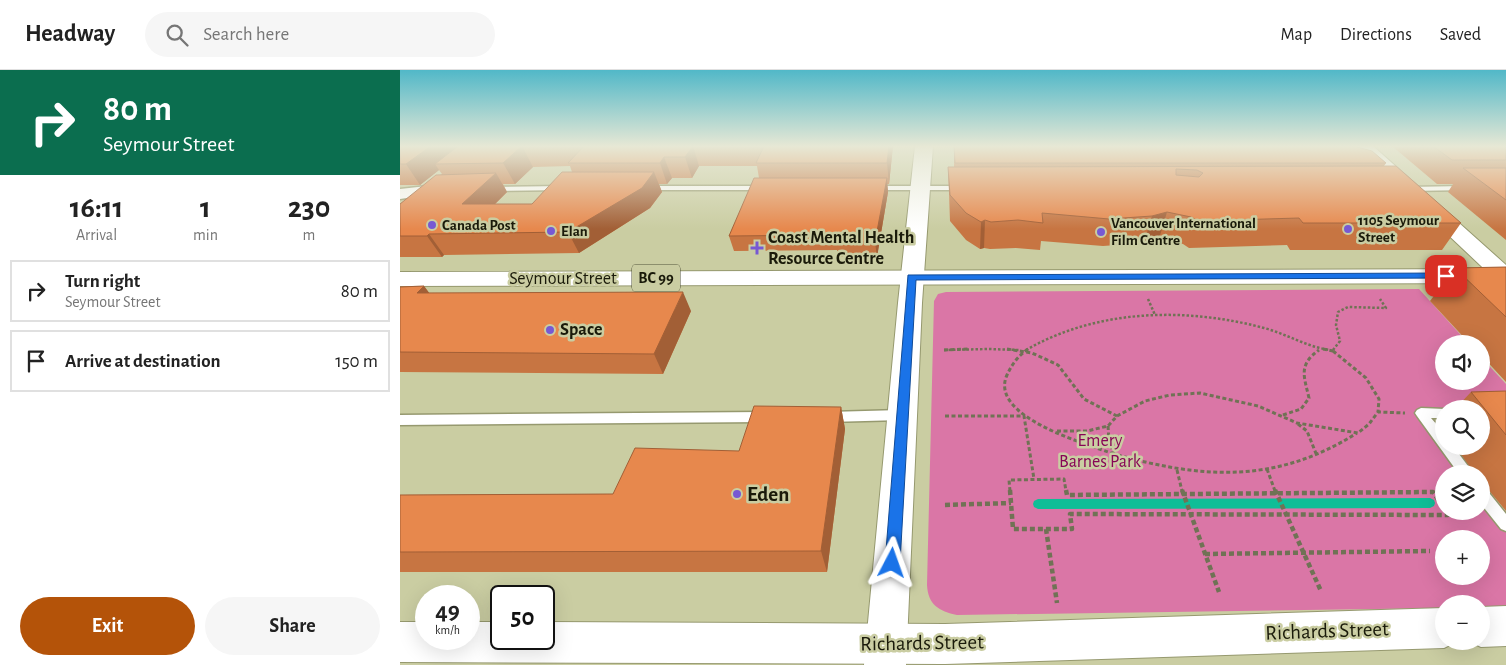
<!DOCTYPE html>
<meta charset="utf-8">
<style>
:root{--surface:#fff;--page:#f6f6f6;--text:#222;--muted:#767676;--line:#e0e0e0;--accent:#b45309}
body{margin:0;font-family:"Alegreya Sans",sans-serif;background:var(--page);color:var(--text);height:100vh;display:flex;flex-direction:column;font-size:19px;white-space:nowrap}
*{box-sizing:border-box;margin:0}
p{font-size:16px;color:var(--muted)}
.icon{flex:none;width:28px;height:28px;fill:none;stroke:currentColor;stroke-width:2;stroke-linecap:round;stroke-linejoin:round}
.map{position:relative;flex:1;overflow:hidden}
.side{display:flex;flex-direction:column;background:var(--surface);width:400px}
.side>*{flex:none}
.banner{background:#0b6e4f;color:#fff;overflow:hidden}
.fabs{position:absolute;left:1035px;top:265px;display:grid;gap:10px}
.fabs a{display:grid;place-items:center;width:55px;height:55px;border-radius:50%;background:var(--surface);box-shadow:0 5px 20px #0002;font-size:25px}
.speed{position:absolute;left:15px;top:515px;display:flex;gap:10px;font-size:25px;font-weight:700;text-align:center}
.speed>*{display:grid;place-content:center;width:65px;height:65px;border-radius:50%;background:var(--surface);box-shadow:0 5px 20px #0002;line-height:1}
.speed small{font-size:12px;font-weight:400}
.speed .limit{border:2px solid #111;border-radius:8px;background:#fff;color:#111}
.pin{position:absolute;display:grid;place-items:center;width:42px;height:42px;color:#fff;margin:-21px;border-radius:10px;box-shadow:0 2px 8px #0006}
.me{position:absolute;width:55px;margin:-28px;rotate:4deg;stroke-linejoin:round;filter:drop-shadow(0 0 4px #0008)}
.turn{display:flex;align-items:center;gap:18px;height:105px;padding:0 20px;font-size:22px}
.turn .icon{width:65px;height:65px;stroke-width:2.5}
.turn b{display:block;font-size:35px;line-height:42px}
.eta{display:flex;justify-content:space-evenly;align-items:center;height:85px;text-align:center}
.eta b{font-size:30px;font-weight:700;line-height:35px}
.action{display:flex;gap:10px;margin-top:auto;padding:10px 20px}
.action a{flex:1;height:58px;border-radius:30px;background:var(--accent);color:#fff;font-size:20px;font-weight:700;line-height:58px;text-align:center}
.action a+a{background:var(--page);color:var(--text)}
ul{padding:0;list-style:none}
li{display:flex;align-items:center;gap:15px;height:62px;margin:0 10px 8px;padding:0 10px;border:2px solid var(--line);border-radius:0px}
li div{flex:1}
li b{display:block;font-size:19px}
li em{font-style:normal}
header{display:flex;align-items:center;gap:30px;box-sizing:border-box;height:70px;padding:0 25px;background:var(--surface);border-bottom:1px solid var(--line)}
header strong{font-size:24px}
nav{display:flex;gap:28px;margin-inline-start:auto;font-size:18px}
.search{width:350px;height:45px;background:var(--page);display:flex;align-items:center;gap:12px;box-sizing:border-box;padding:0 18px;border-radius:28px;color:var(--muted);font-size:19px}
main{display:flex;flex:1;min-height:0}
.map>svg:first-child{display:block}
.green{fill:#da76a6;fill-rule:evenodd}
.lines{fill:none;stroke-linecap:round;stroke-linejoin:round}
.stream{fill:#0fbe97;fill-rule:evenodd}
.service-casing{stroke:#96996f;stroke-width:3}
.minor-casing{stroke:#96996f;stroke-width:3}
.tertiary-casing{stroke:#96996f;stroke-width:2}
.secondary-casing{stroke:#96996f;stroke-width:2}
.trunk-casing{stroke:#96996f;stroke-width:2}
.path-far2{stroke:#707255;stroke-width:2.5;stroke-dasharray:2.5 2;stroke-linecap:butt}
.path-far1{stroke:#707255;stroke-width:3;stroke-dasharray:4 2.5;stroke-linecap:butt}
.path{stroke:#707255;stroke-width:4.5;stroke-dasharray:5 3;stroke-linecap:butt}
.service{fill:#fff;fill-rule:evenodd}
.minor{fill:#fff;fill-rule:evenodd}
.tertiary{fill:#fff;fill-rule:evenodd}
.secondary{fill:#fff;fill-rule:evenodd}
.trunk{fill:#fff;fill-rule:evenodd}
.wall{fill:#c77542;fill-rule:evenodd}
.shaded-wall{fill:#a25f36}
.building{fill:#e7884d;stroke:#a25f36;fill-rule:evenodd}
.route{fill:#1a73e8;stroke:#114b97}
.poi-dot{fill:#7759d3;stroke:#cacda2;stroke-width:2}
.labels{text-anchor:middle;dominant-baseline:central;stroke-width:5;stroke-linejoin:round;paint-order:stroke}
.far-poi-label{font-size:15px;font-weight:bold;fill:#1a1a0a;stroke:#cacda2;text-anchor:start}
.shield{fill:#cacda2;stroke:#4f5038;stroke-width:1}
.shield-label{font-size:16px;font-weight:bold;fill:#1a1a0a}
.poi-label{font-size:18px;font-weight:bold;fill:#1a1a0a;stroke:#cacda2;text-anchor:start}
.street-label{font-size:18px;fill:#1a1a0a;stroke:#cacda2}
.park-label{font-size:18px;fill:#870556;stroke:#cacda2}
.near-poi-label{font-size:21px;font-weight:bold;fill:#1a1a0a;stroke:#cacda2;text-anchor:start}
.near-street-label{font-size:21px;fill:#1a1a0a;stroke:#cacda2}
</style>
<header>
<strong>Headway</strong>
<div class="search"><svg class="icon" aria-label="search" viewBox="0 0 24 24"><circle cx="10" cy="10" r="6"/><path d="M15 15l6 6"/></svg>Search here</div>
<nav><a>Map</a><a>Directions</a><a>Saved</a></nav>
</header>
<main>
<section class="side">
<div class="banner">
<div class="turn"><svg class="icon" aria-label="right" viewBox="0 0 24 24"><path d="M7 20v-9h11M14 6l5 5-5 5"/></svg><div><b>80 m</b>Seymour Street</div></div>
</div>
<div class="eta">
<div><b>16:11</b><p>Arrival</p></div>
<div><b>1</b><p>min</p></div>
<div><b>230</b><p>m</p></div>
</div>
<ul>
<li><svg class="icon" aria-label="right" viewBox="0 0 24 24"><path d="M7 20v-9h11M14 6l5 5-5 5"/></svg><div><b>Turn right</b><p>Seymour Street</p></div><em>80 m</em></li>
<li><svg class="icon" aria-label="arrive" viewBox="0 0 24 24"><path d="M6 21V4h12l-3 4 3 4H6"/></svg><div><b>Arrive at destination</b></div><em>150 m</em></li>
</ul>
<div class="action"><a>Exit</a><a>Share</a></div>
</section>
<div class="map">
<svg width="1106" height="595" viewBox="0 0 1106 595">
<rect width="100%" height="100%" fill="#cacda2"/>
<path class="green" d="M1019,219L1069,274H1044V311H1081V287L1106,314V342L1081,339H1044V343H1021L1044,376L1067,404H1044V441H1081V423L1106,455V537H1081V534H1044V538L557,545C539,541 528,535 527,515L534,231L538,224L546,222ZM1044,469H1081V506H1044Z"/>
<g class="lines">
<path class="stream" d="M1030,428L1034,430L1035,433L1034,436L1030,438L638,439L634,437L633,434L634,431L638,429Z"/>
<defs>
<path id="service" d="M162,116H165V120L90,121L86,119L90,117Z
M242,116H364L368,118L364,120H242Z
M470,116H564L568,118L564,120H470Z
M1064,116L1068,118L1067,120L1008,121L1004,119L1008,117Z
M1021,338L1045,339L1044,348H1031L1044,363V376H1053L1074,404H1059L1017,346L1015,343L1017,340Z
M501,340L505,342L507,345L505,348L501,350L429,352L425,350L423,347L425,344L429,342Z
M366,342L370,344L372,347L370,350L366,352L0,355V345Z
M1081,417L1086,419L1106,444V461L1101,459L1081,434Z"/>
<path id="minor" d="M27,116L33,118L35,121L33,124L0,129V119Z"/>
<path id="tertiary" d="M954,76H973L1106,195V214L1098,212Z
M1106,536V576L1081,577L1068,571H1081V537Z
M1044,538V571H1058L1044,578L545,594L0,592V552H26V569H69V552H101V569H144V552L545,554Z"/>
<path id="secondary" d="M515,76H533L522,233L506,595H464L498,233Z"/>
<path id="trunk" d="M1106,199V213L0,216V202Z"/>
</defs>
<use href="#service" class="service-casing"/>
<use href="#minor" class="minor-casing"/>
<use href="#tertiary" class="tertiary-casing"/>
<use href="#secondary" class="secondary-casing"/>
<use href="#trunk" class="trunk-casing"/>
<path class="path-far2" d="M748,229L755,245
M544,280L588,279L619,280
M626,280C697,239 786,237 864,258C887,264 907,277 930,280
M933,280L940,271L936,255L938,242L948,237L986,238L980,229"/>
<path class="path-far1" d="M607,279L632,283L658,295L684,329L717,346
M628,279C618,286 612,294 607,305C588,347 687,374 714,384
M923,279L933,281L934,279
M544,280L570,279
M933,281L966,308L979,329L978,342
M883,345L901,339L909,328C904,306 898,295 919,280
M545,346H624L634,409
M898,354L907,361L917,386
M708,356L709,371L714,384C803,409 876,414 957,363
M657,361H687L708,356L717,346L745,331L770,325L800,323L858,336L897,353L958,363L969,354L978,342L1005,343
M867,399L875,421
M777,400L782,421
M610,421L609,410L664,409L666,421"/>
<path class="path" d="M610,420L613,459H672L670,444L1048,445L1046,441
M666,420L667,425L1033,422L1044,438
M782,420L819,522
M875,420L921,521
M545,435L611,433
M646,459L657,533
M805,484L1030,481"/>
<use href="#service" class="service"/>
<use href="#minor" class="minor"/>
<use href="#tertiary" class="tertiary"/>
<use href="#secondary" class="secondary"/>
<use href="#trunk" class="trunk"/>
</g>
<path class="wall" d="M0,76H493L489,114H487L488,122L477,187H438L437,180L334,181L329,166L359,108L357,96H299L292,108H272L267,114H259L262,122L250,138L179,183L44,185L42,187H0V134L42,104L39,100L20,115H0ZM170,96L172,102L132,134H95L107,122L103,114H115L133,97Z
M554,76H954L986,93L984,96L1061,153L1042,180H890L887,175L789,178L783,174L759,169L744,173L703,176L641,171L640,180L616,178L590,179L584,178L580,179L566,170L550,151L549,123L548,97H554Z
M992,76H1106V170L1048,122L1053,114H1037Z
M1106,197V312L1081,285V274H1070L1030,231L1055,198Z
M24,216L29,223L291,241L263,304L0,302V217Z
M1106,321V441L1087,418L1083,416L1081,413V404H1075L1055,376H1081V339H1055L1071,322Z
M441,337L445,359L427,502H0V425L213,424L339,381Z
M1044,352V361L1040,356Z"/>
<path class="shaded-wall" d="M31,76H71L35,94L39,100L20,115L6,94Z
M122,76L133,97L115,114L103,93Z
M293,76L299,96L292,108L285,87Z
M489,76H493L489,114L487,93Z
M264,87L272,108L267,114L260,93Z
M254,102L262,122L250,138L179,183L168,162Z
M96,103L107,122L75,154L62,134Z
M487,108L488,122L477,187L475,172Z
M767,142L759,169L744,173L752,146Z
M585,150L584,178L580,179L581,152Z
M29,164L44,185L42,187L27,166Z
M24,216L39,236L17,223Z
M283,222L291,241L263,304L254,284Z
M441,337L445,359L427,502L421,481Z"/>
<path class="building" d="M0,76H31L6,94H0Z
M58,76H154H122L103,93L35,94Z
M184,76H293L285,87H264L260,93H168Z
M364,76H489L487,93H356Z
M554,76H954L972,81L986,93H555Z
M1033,76H1106V90H1052Z
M996,96L1061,153H903L899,148L798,151L791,147L767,142L752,146L709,149L642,143L643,153L618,150L591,152L585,150L581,152L566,143L550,125L548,97ZM776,99L797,100L803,103L799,107L776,105Z
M1063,98H1106V130Z
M162,102H254L242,118L168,162L29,164L27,166H0V134L36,105L96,103L62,134H132Z
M354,108H487L475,172H436L437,165L329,166Z
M1106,197V247L1055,198Z
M24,216L17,223L283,222L254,284L0,282V217Z
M1106,321V365L1071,322Z
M354,336L441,337L421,481L0,482V425L213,424L235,378L339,381Z"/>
<linearGradient id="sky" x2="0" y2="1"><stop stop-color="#51b8c8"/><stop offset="0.48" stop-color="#e7e8d5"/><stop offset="1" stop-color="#e7e8d5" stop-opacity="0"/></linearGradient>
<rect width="1106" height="159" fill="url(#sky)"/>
<path class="route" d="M1046,203L1050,204V208L516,210L500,493L498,498L492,500L487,498L485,493L508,205Z"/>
<g class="poi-dot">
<circle cx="32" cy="155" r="5"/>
<circle cx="948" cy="159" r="5"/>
<circle cx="151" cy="161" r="5"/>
<circle cx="701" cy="162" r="5"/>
<path d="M354.5 170.5h5v5h5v5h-5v5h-5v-5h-5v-5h5z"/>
<circle cx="150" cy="260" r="5"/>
<circle cx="337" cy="424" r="5"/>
</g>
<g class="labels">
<g class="far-poi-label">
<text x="958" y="150">1105 Seymour<tspan x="958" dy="17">Street</tspan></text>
<text x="711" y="153">Vancouver International<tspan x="711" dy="17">Film Centre</tspan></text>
<text x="42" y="155">Canada Post</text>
<text x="161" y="161">Elan</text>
</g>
<rect class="shield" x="232" y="194.5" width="48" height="27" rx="4"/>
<g class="shield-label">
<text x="256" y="208">BC 99</text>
</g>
<g class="poi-label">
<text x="368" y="168">Coast Mental Health<tspan x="368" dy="21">Resource Centre</tspan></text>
<text x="160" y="260">Space</text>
</g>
<g class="street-label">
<text x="163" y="209">Seymour Street</text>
</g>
<g class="park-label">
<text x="700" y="371">Emery<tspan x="700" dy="21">Barnes Park</tspan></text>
</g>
<g class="near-poi-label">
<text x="347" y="424">Eden</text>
</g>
<g class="near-street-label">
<text transform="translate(927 561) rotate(-2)">Richards Street</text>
<text transform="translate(522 573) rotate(-1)">Richards Street</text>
</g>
</g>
</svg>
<div class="fabs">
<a><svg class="icon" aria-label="sound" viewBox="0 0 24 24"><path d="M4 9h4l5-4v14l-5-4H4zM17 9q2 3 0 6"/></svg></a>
<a><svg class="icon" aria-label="search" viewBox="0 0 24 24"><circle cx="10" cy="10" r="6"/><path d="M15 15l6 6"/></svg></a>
<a><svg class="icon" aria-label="layers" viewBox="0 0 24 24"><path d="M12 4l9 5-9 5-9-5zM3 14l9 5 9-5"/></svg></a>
<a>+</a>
<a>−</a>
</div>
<div class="speed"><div>49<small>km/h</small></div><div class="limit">50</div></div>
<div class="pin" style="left:1046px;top:206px;background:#d93025"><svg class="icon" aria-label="arrive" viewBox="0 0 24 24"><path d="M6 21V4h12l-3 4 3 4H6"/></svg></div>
<svg class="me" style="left:492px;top:493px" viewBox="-20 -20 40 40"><path d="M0-17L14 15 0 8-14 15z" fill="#1a73e8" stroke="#fff" stroke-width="4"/></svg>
</div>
</main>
